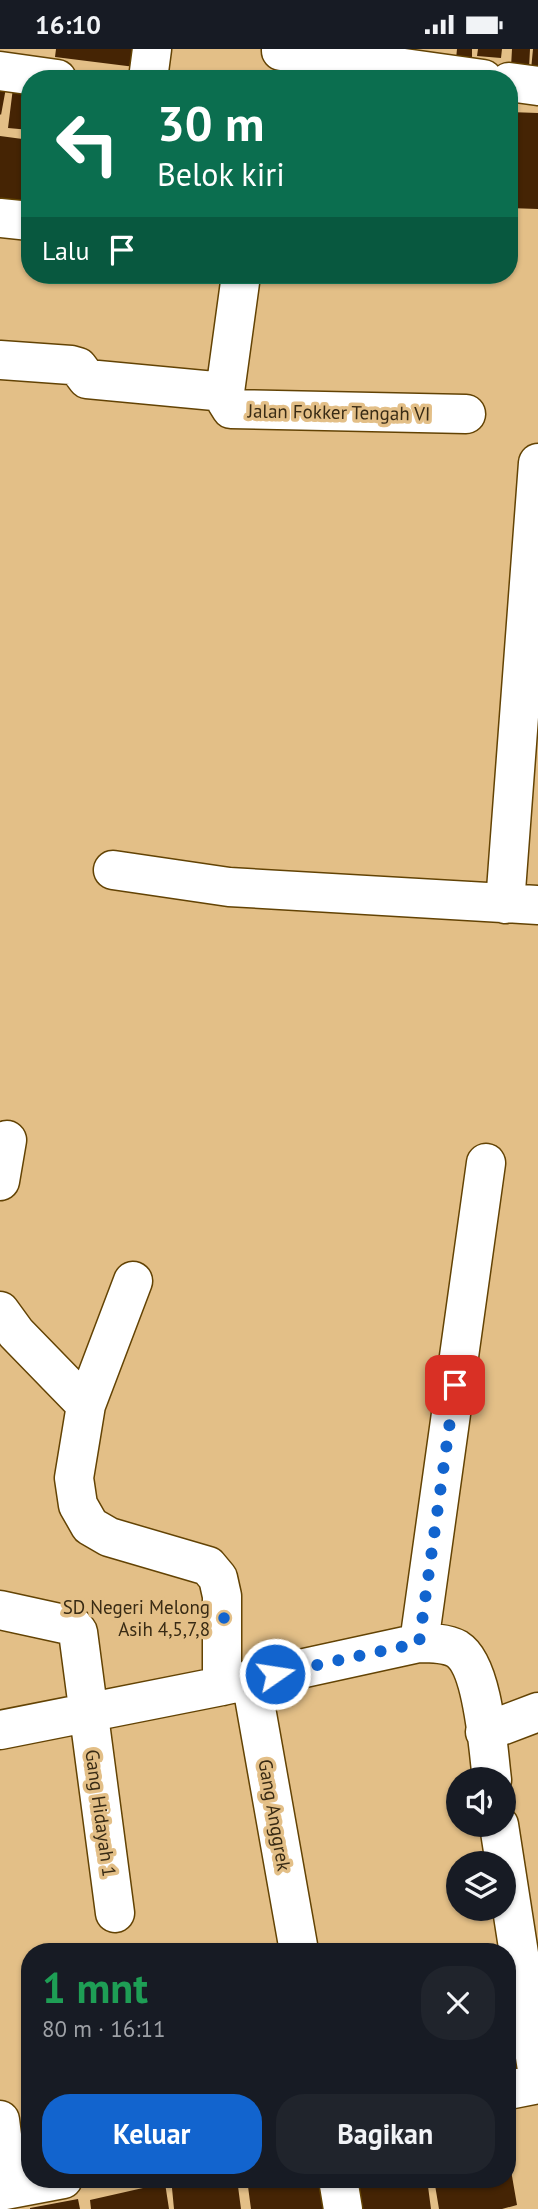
<!DOCTYPE html>
<html lang="id">
<meta charset="utf-8">
<style>
:root{--surface:#171b24;--page:#20242c;--text:#f1f3f6;--muted:#9ea1a6;--accent:#1264ce}
body{margin:0;font-family:"PT Sans",sans-serif;background:var(--page);color:var(--text);height:100vh;display:flex;flex-direction:column;font-size:26px;white-space:nowrap}
*{box-sizing:border-box;margin:0}
p{font-size:23px;color:var(--muted)}
.icon{flex:none;width:38px;height:38px;fill:none;stroke:currentColor;stroke-width:2;stroke-linecap:round;stroke-linejoin:round}
.map{position:relative;flex:1;overflow:hidden}
.panel{position:absolute;left:21px;top:1894px;width:495px;height:245px;display:flex;flex-direction:column;background:var(--surface);border-radius:28px;box-shadow:0 2px 5px #0004}
.panel>*{flex:none}
.hud{position:absolute;left:21px;top:21px;width:497px;height:214px;border-radius:28px;box-shadow:0 2px 5px #0004;background:#0b6e4f;color:#fff;overflow:hidden}
.controls{position:absolute;left:446px;top:1718px;display:grid;gap:14px}
.controls a{display:grid;place-items:center;width:70px;height:70px;border-radius:50%;background:var(--surface);box-shadow:0 2px 5px #0004;font-size:35px}
.pin{position:absolute;display:grid;place-items:center;width:60px;height:60px;color:#fff;margin:-30px;border-radius:14px;box-shadow:0 4px 10px #0006}
.me{position:absolute;width:77px;margin:-38px;rotate:77deg;stroke-linejoin:round;filter:drop-shadow(0 0 5px #0008)}
.turn{display:flex;align-items:center;gap:24px;height:147px;padding:0 21px;font-size:32px}
.turn .icon{width:91px;height:91px;stroke-width:2.5}
.turn b{display:block;font-size:49px;line-height:60px}
.then{display:flex;align-items:center;height:66px;padding:0 21px;background:#0003;gap:14px;font-size:26px}
.round{display:grid;place-items:center;flex:none;width:74px;height:74px;border-radius:28px;background:var(--page)}
.summary{display:flex;align-items:center;justify-content:space-between;height:119px;padding:0 21px}
h1{font-size:42px;font-weight:800;line-height:52px;color:#1e9e55}
.cta{display:flex;gap:14px;margin-top:auto;padding:14px 21px}
.cta a{flex:1;height:80px;border-radius:28px;background:var(--accent);color:#fff;font-size:28px;font-weight:800;line-height:80px;text-align:center}
.cta a+a{background:var(--page);color:var(--text)}
.status{display:flex;justify-content:space-between;align-items:center;height:49px;padding:0 35px;background:var(--surface);direction:ltr}
.status svg{height:19px;fill:currentColor}
.map>svg:first-child{display:block}
.building{fill:#452404}
.lines{fill:none;stroke-linecap:round;stroke-linejoin:round}
.minor-casing{stroke:#634304;stroke-width:41}
.minor{stroke:#fff;stroke-width:38}
.route{stroke:#1264ce;stroke-width:12;stroke-dasharray:0 21.6}
.poi-dot{fill:#1264ce;stroke:#e3bf87;stroke-width:2.5}
.labels{text-anchor:middle;dominant-baseline:central;stroke-width:7;stroke-linejoin:round;paint-order:stroke}
.street-label{font-size:19px;fill:#392b14;stroke:#e3bf87}
.poi-label{font-size:19px;fill:#392b14;stroke:#e3bf87;text-anchor:end}
</style>
<div class="status"><b>16:10</b><svg viewBox="0 0 49 12"><path d="M0 12V9h3v3zM5 12V6h3v6zM10 12V3h3v9zM15 12V0h3v12zM26 1h20v11H26zM47 4h2v5h-2z"/></svg></div>
<div class="map">
<svg width="538" height="2160" viewBox="0 0 538 2160">
<rect width="100%" height="100%" fill="#e3bf87"/>
<path class="building" d="M56,0H137L135,18L55,8Z
M457,0H472V11L456,10Z
M478,0H502L501,9L477,7Z
M512,0H530L529,20L511,18Z
M533,0H538V21H531Z
M291,25L316,28L315,30H291Z
M0,27L8,28L1,66L0,65Z
M14,31L30,33V81L8,79Z
M509,63L538,64V160L509,159Z
M0,87L30,91V154L0,151Z
M508,2104L517,2156L502,2160H439L434,2130H508Z
M213,2130H237L241,2160H174L172,2139Z
M247,2130H320L325,2160H251Z
M356,2130H427L431,2160H362Z
M165,2134L169,2160H91L90,2151Z
M78,2150L80,2160H30V2159Z"/>
<g class="lines">
<defs>
<path id="minor" d="M281,0V2L483,30
M0,22L57,30
M148,30L152,0
M509,33L538,37
M0,169L30,172
M241,226L225,343L226,352L231,360L466,365
M0,311L71,316L78,318L87,330L225,343
M113,821L229,838L538,856
M505,855L538,414
M0,1132L7,1091
M133,1232L86,1356L74,1429L78,1456L90,1477L109,1488L208,1517L218,1529L222,1547V1637
M0,1262L16,1284L86,1356
M0,1561L73,1577L78,1583L115,1864
M419,1594L486,1114
M251,1631L299,1902
M0,1681L222,1637L419,1594C431,1594 446,1594 457,1600C484,1617 488,1700 492,1731
M485,1683L538,1663
M499,1776L538,2027
M508,2041L538,2035
M0,2071L9,2140
M338,2130L343,2160
M0,2142L63,2130"/>
</defs>
<use href="#minor" class="minor-casing"/>
<use href="#minor" class="minor"/>
</g>
<g class="lines">
<path class="route" d="M275,1625L419,1594L455,1336"/>
</g>
<circle class="poi-dot" cx="224" cy="1569" r="7"/>
<g class="labels">
<g class="street-label">
<text transform="translate(339 363) rotate(1)">Jalan Fokker Tengah VI</text>
<text transform="translate(101 1764) rotate(82)">Gang Hidayah 1</text>
<text transform="translate(275 1766) rotate(80)">Gang Anggrek</text>
</g>
<g class="poi-label">
<text x="210" y="1558">SD Negeri Melong<tspan x="210" dy="22">Asih 4,5,7,8</tspan></text>
</g>
</g>
</svg>
<div class="controls">
<a><svg class="icon" aria-label="sound" viewBox="0 0 24 24"><path d="M4 9h4l5-4v14l-5-4H4zM17 9q2 3 0 6"/></svg></a>
<a><svg class="icon" aria-label="layers" viewBox="0 0 24 24"><path d="M12 4l9 5-9 5-9-5zM3 14l9 5 9-5"/></svg></a>
</div>
<div class="pin" style="left:455px;top:1336px;background:#d93025"><svg class="icon" aria-label="arrive" viewBox="0 0 24 24"><path d="M6 21V4h12l-3 4 3 4H6"/></svg></div>
<svg class="me" style="left:275px;top:1625px" viewBox="-20 -20 40 40"><circle r="17" fill="#1264ce" stroke="#fff" stroke-width="3"/><path d="M0-11L8 9 0 5-8 9z" fill="#fff"/></svg>
<div class="hud">
<div class="turn"><svg class="icon" aria-label="left" viewBox="0 0 24 24"><path d="M17 20v-9H6M10 6l-5 5 5 5"/></svg><div><b>30 m</b>Belok kiri</div></div>
<div class="then">Lalu<svg class="icon" aria-label="arrive" viewBox="0 0 24 24"><path d="M6 21V4h12l-3 4 3 4H6"/></svg></div>
</div>
<section class="panel">
<div class="summary"><div><h1>1 mnt</h1><p>80 m · 16:11</p></div><a class="round"><svg class="icon" aria-label="close" viewBox="0 0 24 24"><path d="M6 6l12 12M18 6L6 18"/></svg></a></div>
<div class="cta"><a>Keluar</a><a>Bagikan</a></div>
</section>
</div>
